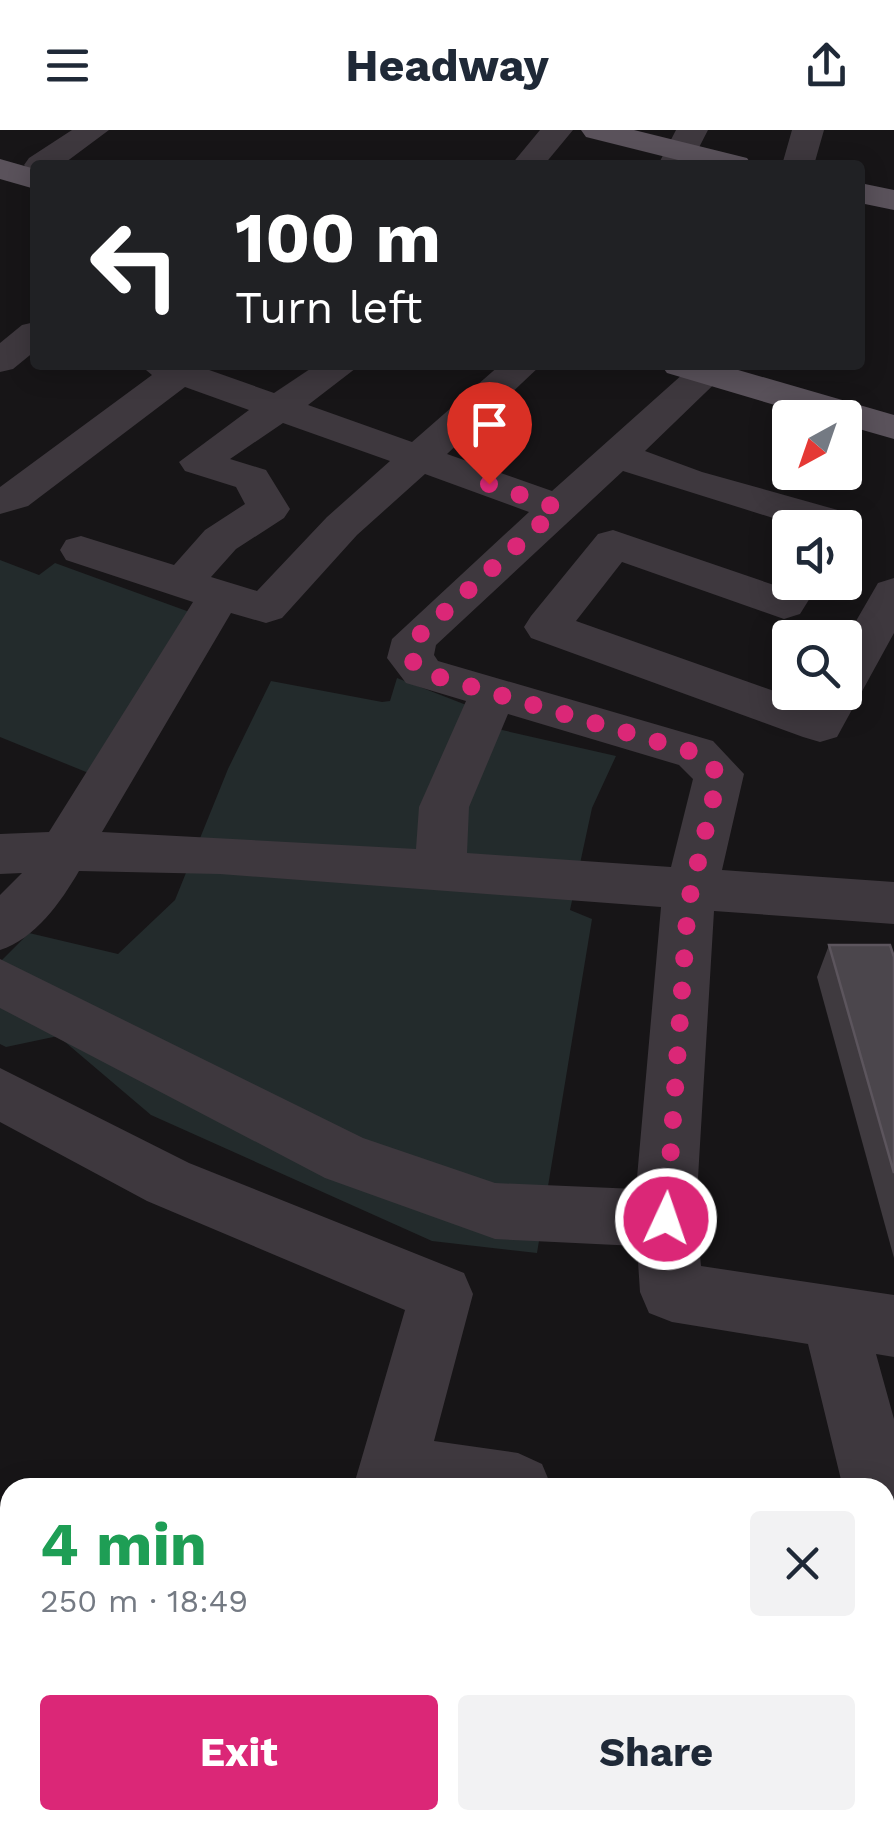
<!DOCTYPE html>
<meta charset="utf-8">
<style>
:root{--surface:#fff;--page:#f2f2f3;--text:#1f2937;--muted:#747a83;--accent:#db2777}
body{margin:0;font-family:"Work Sans",sans-serif;background:var(--page);color:var(--text);height:100vh;display:flex;flex-direction:column;font-size:38px;white-space:nowrap}
*{box-sizing:border-box;margin:0}
p{font-size:32px;color:var(--muted)}
.icon{flex:none;width:55px;height:55px;fill:none;stroke:currentColor;stroke-width:2;stroke-linecap:round;stroke-linejoin:round}
.map{position:relative;flex:1;overflow:hidden}
.side{position:absolute;left:0px;top:1348px;width:895px;height:352px;display:flex;flex-direction:column;background:var(--surface);border-radius:30px 30px 0 0;box-shadow:0 5px 25px #0003}
.side>*{flex:none}
.top-card{position:absolute;left:30px;top:30px;width:835px;height:210px;border-radius:10px;box-shadow:0 5px 25px #0003;background:#202124;color:#fff;overflow:hidden}
.needle{width:65px;rotate:220deg}
.tools{position:absolute;left:772px;top:270px;display:grid;gap:20px}
.tools a{display:grid;place-items:center;width:90px;height:90px;border-radius:10px;background:var(--surface);box-shadow:0 5px 25px #0003;font-size:50px}
.pin{position:absolute;display:grid;place-items:center;width:85px;height:85px;color:#fff;margin:-102px -42px;border-radius:50% 50% 50% 0;rotate:-45deg;box-shadow:0 0 10px #0007}
.pin .icon{rotate:45deg}
.me{position:absolute;width:110px;margin:-55px;rotate:3deg;stroke-linejoin:round;filter:drop-shadow(0 0 8px #0008)}
.turn{display:flex;align-items:center;gap:35px;height:210px;padding:0 40px;font-size:45px}
.turn .icon{width:130px;height:130px;stroke-width:2.5}
.turn b{display:block;font-size:70px;line-height:85px}
.round{display:grid;place-items:center;flex:none;width:105px;height:105px;border-radius:10px;background:var(--page)}
.summary{display:flex;align-items:center;justify-content:space-between;height:170px;padding:0 40px}
h1{font-size:60px;font-weight:700;line-height:75px;color:#1e9e55}
.cta{display:flex;gap:20px;margin-top:auto;padding:20px 40px}
.cta a{flex:1;height:115px;border-radius:10px;background:var(--accent);color:#fff;font-size:40px;font-weight:700;line-height:115px;text-align:center}
.cta a+a{background:var(--page);color:var(--text)}
header{display:flex;justify-content:space-between;align-items:center;height:130px;padding:0 40px;background:var(--surface);font-size:45px;font-weight:700}
.map>svg:first-child{display:block}
.green{fill:#232b2c}
.lines{fill:none;stroke-linecap:round;stroke-linejoin:round}
.minor{fill:#3e383e;fill-rule:evenodd}
.major{fill:#5a525b;fill-rule:evenodd}
.wall{fill:#3f3a3f}
.building{fill:#4b464c;stroke:#5c555d;stroke-width:2.5}
.route{stroke:#db2777;stroke-width:18;stroke-dasharray:0 32.4}
</style>
<header><svg class="icon" aria-label="menu" viewBox="0 0 24 24"><path d="M4 6h16M4 12h16M4 18h16"/></svg>Headway<svg class="icon" aria-label="share" viewBox="0 0 24 24"><path d="M12 15V3M7 8l5-5 5 5M5 13v7h14v-7"/></svg></header>
<div class="map">
<svg width="894" height="1699" viewBox="0 0 894 1699">
<rect width="100%" height="100%" fill="#171517"/>
<path class="green" d="M0,430L39,445L55,433L195,484L96,646L0,607Z
M397,548L474,578L493,598L616,626L592,678L570,780L592,789L537,1123L432,1111L151,985L58,906L6,917L0,914V832L29,803L118,824L175,770L228,639L271,551L382,572L390,571Z"/>
<g class="lines">
<path class="minor" d="M72,0H109L62,35H35V43L29,42L24,35L29,28Z
M540,0H573L544,35H511Z
M676,0H708L690,35H658Z
M792,0H824L814,35H782Z
M35,192V221L13,239L0,242V213L22,195Z
M140,235H195L274,263L316,235H360L308,275L412,312L500,235H541L447,324L552,361L693,235H734L645,321L702,342L852,384L858,393L845,408V398H805L623,341L436,515L434,525L438,531L713,611L744,644L722,740L894,752V794L714,781L696,1081L701,1136L894,1165V1227L876,1224L894,1289V1456L885,1452V1358H843L808,1214L672,1192L649,1183L640,1162L637,1116L495,1109L325,1048L0,878V829L363,1008L495,1053L636,1059L661,777L220,744L79,741C61,772 35,809 0,820V765L22,743L0,744V704L49,702L193,472L66,430L60,420L66,410L81,406L174,435L205,400L245,374L236,357L185,341L179,332L249,280L185,257L28,376L0,384V357L152,245ZM283,293L390,331L327,387L257,461L211,447L236,419L284,388L290,379L266,340L230,329ZM425,344L529,382L392,509L387,528L406,553L466,571L419,677L416,719L102,702L231,483L266,493L282,488L357,405ZM508,584L679,635L693,649L671,737L467,723L469,677Z
M613,400L774,455L783,442L790,440V452H820L800,484L784,489L622,432L576,491L808,573L814,562H845V510L878,453L894,448V503L837,607L820,612L803,607L531,508L524,497L531,486L598,404Z
M0,938L189,1033L464,1143L473,1164L434,1311L518,1323L542,1334L552,1358H353L405,1180L147,1071L0,992Z
M305,1690H383L382,1699H304Z
M659,1690H737L736,1699H658Z"/>
<path class="major" d="M581,0H634L747,28L752,35H698L586,7Z
M0,29L35,39V59L0,49Z
M860,53L894,60V80L860,73Z
M661,235H721L894,285V309L845,295V288H819L667,243Z"/>
</g>
<path class="wall" d="M829,815L894,827V1128L817,847Z"/>
<path class="building" d="M829,815H890L894,827V1043Z"/>
<g class="lines">
<path class="route" d="M489,354L558,378L415,509L410,528L422,542L696,623L719,644L688,774L666,1089"/>
</g>
</svg>
<div class="tools">
<a><svg class="needle" viewBox="-14 -14 28 28"><path d="M0-13l5 13h-10z" fill="#e53935"/><path d="M0 13l5-13h-10z" fill="#747a83"/></svg></a>
<a><svg class="icon" aria-label="sound" viewBox="0 0 24 24"><path d="M4 9h4l5-4v14l-5-4H4zM17 9q2 3 0 6"/></svg></a>
<a><svg class="icon" aria-label="search" viewBox="0 0 24 24"><circle cx="10" cy="10" r="6"/><path d="M15 15l6 6"/></svg></a>
</div>
<div class="pin" style="left:489px;top:354px;background:#d93025"><svg class="icon" aria-label="arrive" viewBox="0 0 24 24"><path d="M6 21V4h12l-3 4 3 4H6"/></svg></div>
<svg class="me" style="left:666px;top:1089px" viewBox="-20 -20 40 40"><circle r="17" fill="#db2777" stroke="#fff" stroke-width="3"/><path d="M0-11L8 9 0 5-8 9z" fill="#fff"/></svg>
<div class="top-card">
<div class="turn"><svg class="icon" aria-label="left" viewBox="0 0 24 24"><path d="M17 20v-9H6M10 6l-5 5 5 5"/></svg><div><b>100 m</b>Turn left</div></div>
</div>
<section class="side">
<div class="summary"><div><h1>4 min</h1><p>250 m · 18:49</p></div><a class="round"><svg class="icon" aria-label="close" viewBox="0 0 24 24"><path d="M6 6l12 12M18 6L6 18"/></svg></a></div>
<div class="cta"><a>Exit</a><a>Share</a></div>
</section>
</div>
